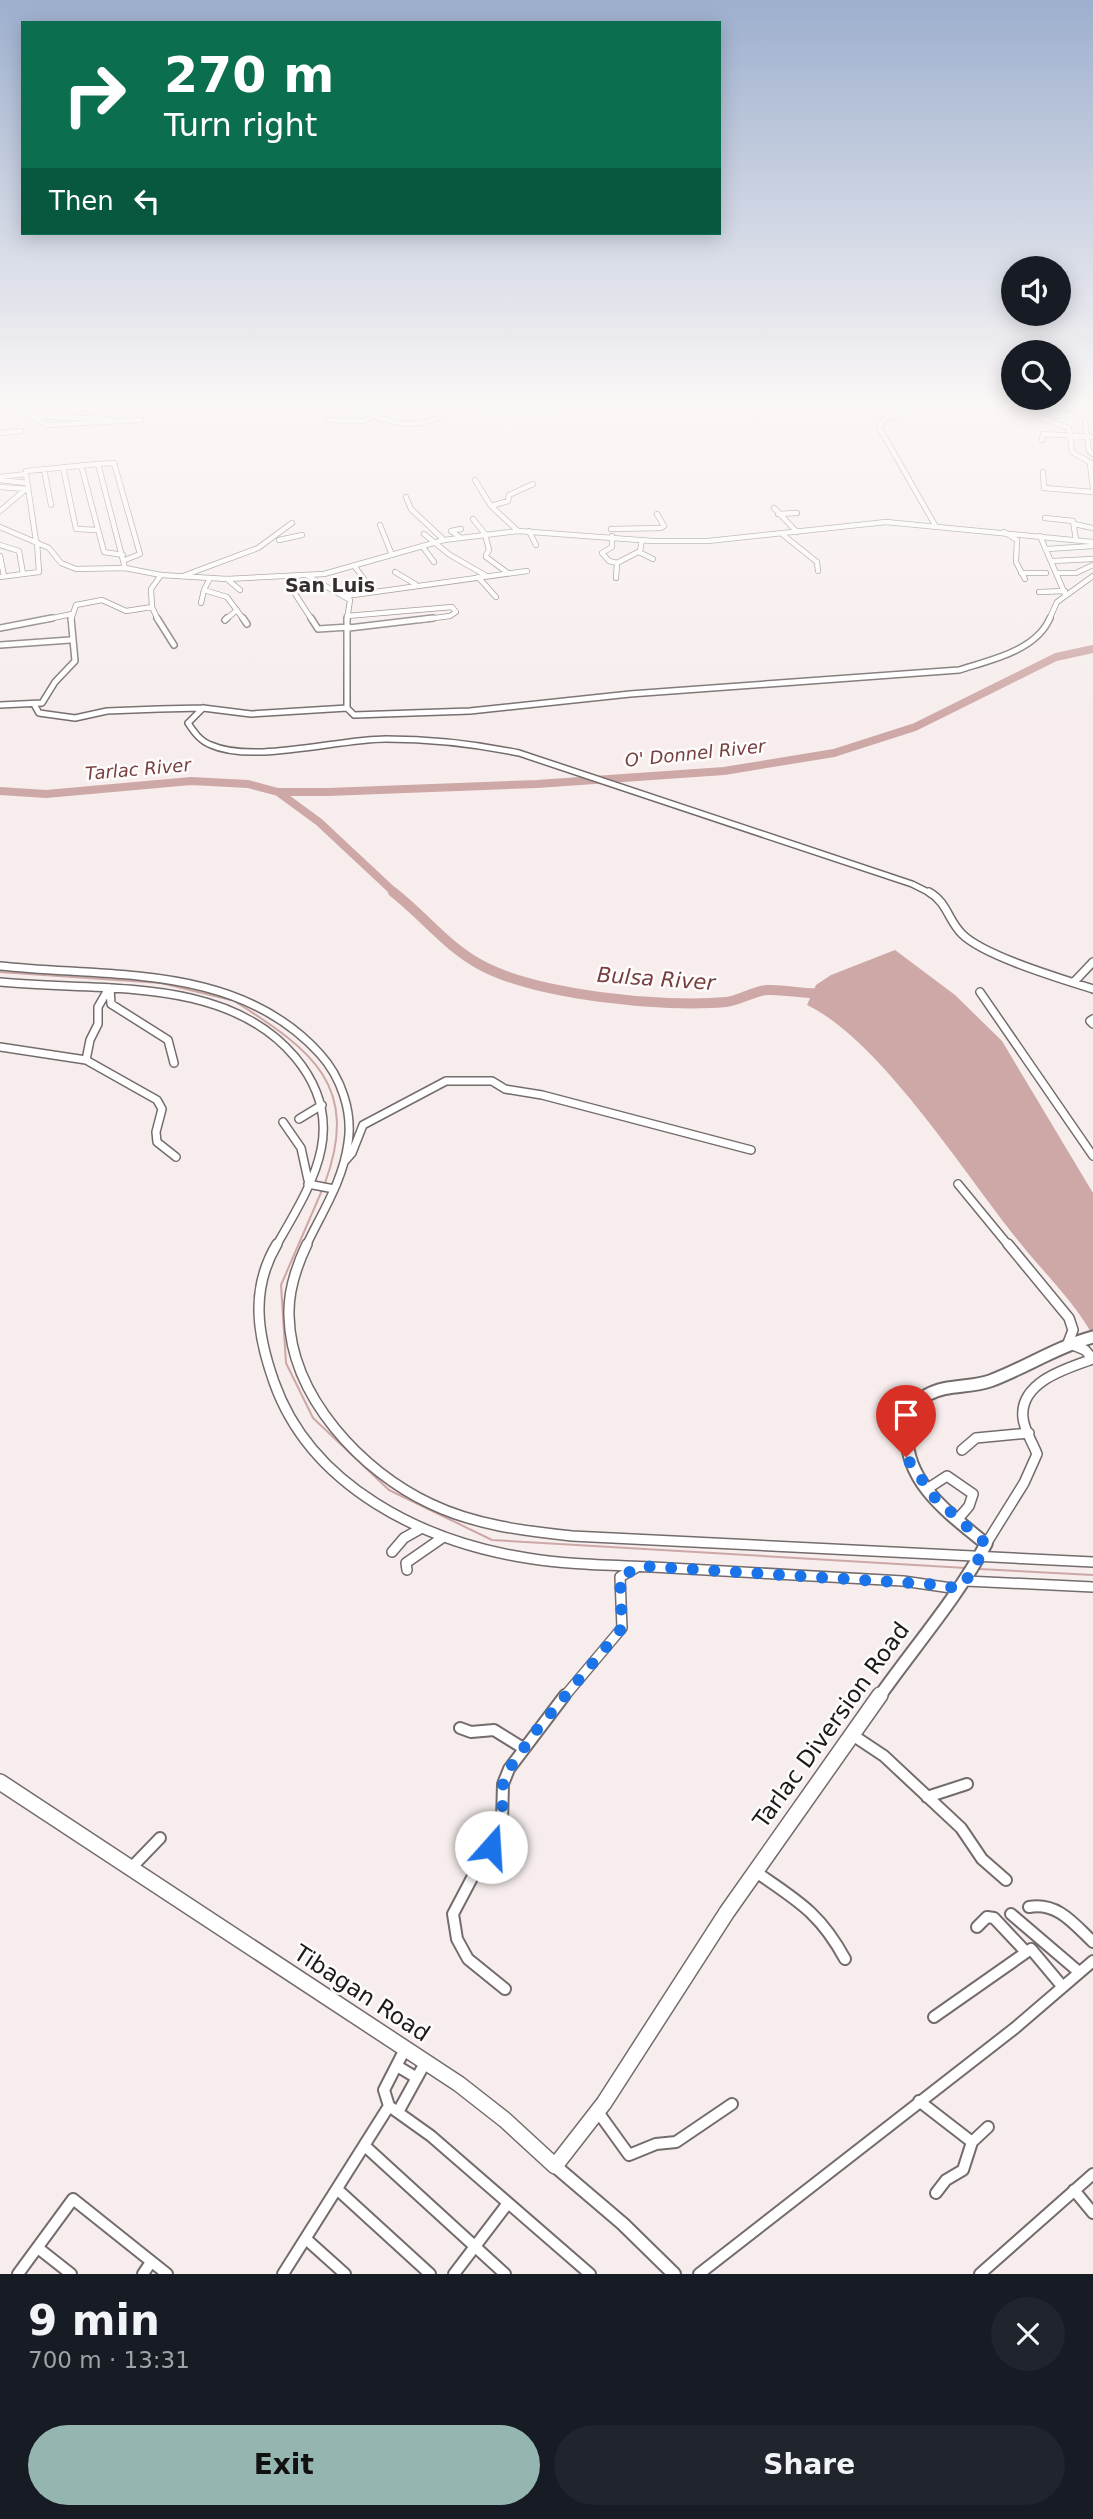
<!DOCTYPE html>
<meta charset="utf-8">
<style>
:root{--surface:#171b24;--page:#20242c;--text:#f1f3f6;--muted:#9ea1a6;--accent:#95b5b0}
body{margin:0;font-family:"DejaVu Sans",sans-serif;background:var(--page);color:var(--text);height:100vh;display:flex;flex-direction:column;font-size:26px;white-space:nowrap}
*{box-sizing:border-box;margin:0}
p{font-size:23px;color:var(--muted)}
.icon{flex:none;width:38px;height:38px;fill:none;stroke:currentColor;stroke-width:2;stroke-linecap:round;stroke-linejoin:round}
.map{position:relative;height:2274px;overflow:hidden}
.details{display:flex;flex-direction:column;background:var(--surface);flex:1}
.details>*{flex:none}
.top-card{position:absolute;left:21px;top:21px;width:700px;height:214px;border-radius:0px;box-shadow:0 4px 18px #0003;background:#0b6e4f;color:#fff;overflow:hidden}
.controls{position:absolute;left:1001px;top:256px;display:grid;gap:14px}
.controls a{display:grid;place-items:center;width:70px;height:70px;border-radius:50%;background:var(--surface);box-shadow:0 4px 18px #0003;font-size:35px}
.pin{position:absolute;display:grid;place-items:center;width:60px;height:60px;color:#fff;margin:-72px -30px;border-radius:50% 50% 50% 0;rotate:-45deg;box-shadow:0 0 7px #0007}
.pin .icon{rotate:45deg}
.me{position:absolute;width:77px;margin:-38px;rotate:19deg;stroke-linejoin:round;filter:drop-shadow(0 0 5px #0008)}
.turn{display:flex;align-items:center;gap:24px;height:147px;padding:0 28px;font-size:32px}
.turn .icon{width:91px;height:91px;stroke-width:2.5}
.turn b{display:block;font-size:49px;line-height:60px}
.then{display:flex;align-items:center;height:66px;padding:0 28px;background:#0003;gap:14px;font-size:26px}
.round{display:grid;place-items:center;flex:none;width:74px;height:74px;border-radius:37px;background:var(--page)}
.summary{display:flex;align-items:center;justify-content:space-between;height:119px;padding:0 28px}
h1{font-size:42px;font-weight:600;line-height:52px}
.button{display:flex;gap:14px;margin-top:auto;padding:14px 28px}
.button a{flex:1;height:80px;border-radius:42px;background:var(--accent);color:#111;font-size:28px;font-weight:600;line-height:80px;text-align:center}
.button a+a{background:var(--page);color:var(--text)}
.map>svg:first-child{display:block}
.water{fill:#cea8a6}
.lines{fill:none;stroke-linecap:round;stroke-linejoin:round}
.stream{stroke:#cea8a6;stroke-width:2}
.river-far1{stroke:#cea8a6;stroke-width:8}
.river{stroke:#cea8a6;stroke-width:10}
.minor-far4-casing{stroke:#746c6c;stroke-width:6}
.minor-far3-casing{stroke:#746c6c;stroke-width:8}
.minor-far2-casing{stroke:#746c6c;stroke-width:10}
.minor-far1-casing{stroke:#746c6c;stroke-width:12}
.minor-casing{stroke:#746c6c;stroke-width:14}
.tertiary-far1-casing{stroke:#746c6c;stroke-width:6}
.tertiary-casing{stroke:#746c6c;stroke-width:16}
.secondary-far1-casing{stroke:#746c6c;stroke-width:15}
.secondary-casing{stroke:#746c6c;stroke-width:18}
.minor-far4{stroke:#fff;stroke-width:4.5}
.minor-far3{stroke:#fff;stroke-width:5}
.minor-far2{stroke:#fff;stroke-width:7}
.minor-far1{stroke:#fff;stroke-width:9}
.minor{stroke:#fff;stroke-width:10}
.tertiary-far1{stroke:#fff;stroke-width:4.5}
.tertiary{stroke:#fff;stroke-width:12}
.secondary-far1{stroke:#fff;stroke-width:11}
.secondary{stroke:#fff;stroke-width:15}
.route{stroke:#1a73e8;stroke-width:12;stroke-dasharray:0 21.6}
.labels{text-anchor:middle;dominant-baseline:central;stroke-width:5;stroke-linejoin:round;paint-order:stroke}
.far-water-label{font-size:18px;font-style:italic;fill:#76403f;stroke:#fefcfc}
.far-quarter-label{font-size:19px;font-weight:bold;fill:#352e2e;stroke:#fefcfc}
.water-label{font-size:21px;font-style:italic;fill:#76403f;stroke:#fefcfc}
.near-street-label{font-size:23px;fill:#1c1918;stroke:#fefcfc}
</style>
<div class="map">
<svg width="1093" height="2274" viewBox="0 0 1093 2274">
<rect width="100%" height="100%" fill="#f6edec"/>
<path class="water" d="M895,950L955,995L1002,1041L1093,1193V1336C1076,1303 1040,1269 1017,1239C964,1173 880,1040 807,1005L816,985L831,975Z"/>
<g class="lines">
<path class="stream" d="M0,972L161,983L231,1000
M236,1002C311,1050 361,1085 325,1183
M323,1188L281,1285L286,1363L313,1418L389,1490L492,1540L966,1568
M979,1569L1093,1575"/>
<path class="river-far1" d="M0,791L46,794L191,781L248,784L278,792H328L537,784L724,771L834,753L915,727L1056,657L1093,649
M278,792L319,822L396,894"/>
<path class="river" d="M393,892C423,915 446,946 479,964C534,995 663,1008 726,1002C739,1001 753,991 767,990C786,989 805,995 825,993"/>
<defs>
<path id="minor-far4" d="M4,405L48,425L141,420
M30,405L39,408L128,410L131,420
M246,405L275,407
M343,405C383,418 405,434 446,415L430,405
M470,405L488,412H563L566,411L565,405
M495,405H565
M750,405L754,414H760
M934,405L885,419L879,427L935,525
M1039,405V417L1069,428L1072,452L1093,464
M1053,405L1055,415H1077
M207,407L221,405
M405,408L424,405
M1038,409L1081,408L1073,405
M363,411L378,405
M29,416L110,419
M327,420L363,421L376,416
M1085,421L1089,451L1093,454
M0,433L21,431
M1042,440L1043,434L1093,437
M98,464L114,463L140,554L125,560
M1090,464L1093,488
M81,465L104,552L123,555
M63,467L76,529L98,530
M44,469L51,505
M1043,472L1044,488L1093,492
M26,474V471L98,464L125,568
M0,477L26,474L36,541
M0,480L27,483
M475,480L491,506
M0,487L27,489
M406,497L411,509L444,540
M774,508L797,532
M0,511L26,489
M778,514L797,513
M1045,518L1073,521L1076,540
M473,519L485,534L489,550L486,555
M1074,524L1093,528
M380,525L392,555
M461,529L451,531L461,538
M611,529L661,528L664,526L657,514
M518,531L491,506L508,501L509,495L533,484
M529,531L536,545
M1004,532L1017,540L1016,562L1025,579
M424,534L450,555L485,575
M782,534L817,562L818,571
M612,536V547L602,553L609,561L617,563
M1040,536L1065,594
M279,540L302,535
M0,545L19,551L23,574
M422,546L434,562
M1047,549L1093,546
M639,552L653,559
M0,556L4,576
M486,557L508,573
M1052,561L1093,559
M355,567L373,591
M395,572L415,584
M1021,573H1046
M1058,573H1076L1093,565
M306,575L350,600L347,620
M183,576L258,548L292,523
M298,576L289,581L290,586L312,620
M0,577L39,572L37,542
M478,577L496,597
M210,578L204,590L227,597L244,620
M616,578L617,563L640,551L642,540
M227,579L240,590
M1039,592L1065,591
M346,596L527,571
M201,603L204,590
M152,607L158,620
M347,616L452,607L456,612L450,616L419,620
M43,620L72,614
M71,620L76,605L102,600L126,611L152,607L151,589L161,575
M225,620L237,610
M1049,620L1057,602L1093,576"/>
<path id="minor-far3" d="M157,618L174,645
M243,618L247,624
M311,618L318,629L349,627
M347,618V708L354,715L470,711L630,694L959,670C990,660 1036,651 1050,618
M225,620L227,618
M0,628L52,618
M349,628L433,618
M0,645L70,640
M0,705L42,703L55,682L75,661L71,618
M35,706L39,713L75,718L107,711L159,709L203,708L251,714L347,708
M203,708L188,723C194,732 200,741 211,745C253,764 338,739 386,739C431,739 475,744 519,753L912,884L932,894"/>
<path id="minor-far2" d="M929,892C947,902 948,920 962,934C984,956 1062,979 1093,989
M0,966C111,978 238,963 320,1054C341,1077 353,1112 348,1143C343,1181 322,1212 306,1246
M0,982C97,992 225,974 295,1057C351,1124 313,1182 276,1246
M1074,982L1093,962
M110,988L111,1004L168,1040L174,1063
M980,992L1093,1156
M1093,1019L1090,1021L1093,1024
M0,1047L86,1060L157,1100L162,1109L156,1132L157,1142L176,1157
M86,1060L90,1040L98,1024V1007L109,988
M299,1119L322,1105
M283,1122L301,1148L308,1180
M345,1161L352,1153L363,1125L446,1081H492L505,1089L542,1095L751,1150
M308,1184L334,1189
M958,1184L1009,1246"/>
<path id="minor-far1" d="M277,1244C250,1289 257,1334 274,1382C311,1487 424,1542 527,1558C574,1566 623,1565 670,1568C748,1572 826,1576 903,1581L958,1589
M307,1244C296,1267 288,1291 289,1316C291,1397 362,1472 431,1504C475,1525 524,1531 572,1536L1093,1562
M962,1450L976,1438L1029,1433
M927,1489L947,1476L973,1494L969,1506L958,1519
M986,1544L1024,1483L1037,1454C1033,1443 1024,1430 1023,1418C1019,1382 1067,1368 1093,1359L1085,1350L1068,1343L1073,1330L1069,1318L1008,1244
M392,1552L404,1538L420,1529
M407,1570L406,1563L442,1538
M966,1581L1093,1587
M564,1697L622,1628L620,1577L637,1567"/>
<path id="minor" d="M460,1728L471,1732L494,1730L523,1748
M854,1736L884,1756L961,1828L982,1859L1006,1880
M927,1797L967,1784
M132,1867L160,1838
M756,1872C798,1901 820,1913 845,1959
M1029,1907C1058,1902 1074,1924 1093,1942
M1011,1914L1079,1972
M977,1927L987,1917L994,1918L1025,1951
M505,1989L468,1959L457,1939L453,1914L502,1821L503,1784L509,1769L565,1695
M934,2017L1031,1949L1062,1986
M405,2049L384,2090L389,2106L431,2136L590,2274
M397,2066L417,2078
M919,2101L972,2142L988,2127
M398,2112L425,2063
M598,2112L629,2155L656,2144L676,2142L732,2104
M366,2147L505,2274
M338,2190L430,2274
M1074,2190L1093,2213
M936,2193L946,2180L963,2170L972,2142
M306,2239L345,2274
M38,2248L71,2274
M18,2274L73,2199L167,2274
M143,2274L151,2262
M283,2274L389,2106
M454,2274L508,2203
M699,2274L1015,2028L1093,1961
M980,2274L1093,2174"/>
<path id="tertiary-far1" d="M0,527L49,548L61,563L76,569L125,568L161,575L227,579L324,574L444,540L518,531L653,541H708L886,522L1093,542"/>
<path id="tertiary" d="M555,2166L623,2224L674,2274"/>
<path id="secondary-far1" d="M879,1697C915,1646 957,1598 986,1544C950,1514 904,1483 907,1431C908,1417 915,1402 927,1395C946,1384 970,1388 990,1381C1025,1368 1056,1347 1093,1337"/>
<path id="secondary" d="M0,1782L459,2084L505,2120L555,2166L604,2103L727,1912L880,1695"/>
</defs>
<use href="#minor-far4" class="minor-far4-casing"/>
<use href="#minor-far3" class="minor-far3-casing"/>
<use href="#minor-far2" class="minor-far2-casing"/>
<use href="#minor-far1" class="minor-far1-casing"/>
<use href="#minor" class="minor-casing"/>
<use href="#tertiary-far1" class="tertiary-far1-casing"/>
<use href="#tertiary" class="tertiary-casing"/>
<use href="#secondary-far1" class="secondary-far1-casing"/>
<use href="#secondary" class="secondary-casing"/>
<use href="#minor-far4" class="minor-far4"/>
<use href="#minor-far3" class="minor-far3"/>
<use href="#minor-far2" class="minor-far2"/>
<use href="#minor-far1" class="minor-far1"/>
<use href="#minor" class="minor"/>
<use href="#tertiary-far1" class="tertiary-far1"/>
<use href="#tertiary" class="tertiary"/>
<use href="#secondary-far1" class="secondary-far1"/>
<use href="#secondary" class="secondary"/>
</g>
<linearGradient id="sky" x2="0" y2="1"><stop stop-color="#9dafce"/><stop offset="0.56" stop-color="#fbf7f6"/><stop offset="1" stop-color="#fbf7f6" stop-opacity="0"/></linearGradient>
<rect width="1093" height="723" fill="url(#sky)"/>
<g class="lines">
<path class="route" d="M491,1847L502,1821L503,1784L509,1769L536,1731L622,1628L620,1577L641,1566L942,1585L958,1589L971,1574L986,1544L934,1497L906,1457"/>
</g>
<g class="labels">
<g class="far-water-label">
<text transform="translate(695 753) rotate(-6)">O' Donnel River</text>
<text transform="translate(138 769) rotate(-5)">Tarlac River</text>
</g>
<g class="far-quarter-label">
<text x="330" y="585">San Luis</text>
</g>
<g class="water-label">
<text transform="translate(656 979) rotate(4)">Bulsa River</text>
</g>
<g class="near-street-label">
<text transform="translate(831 1725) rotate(-54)">Tarlac Diversion Road</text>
<text transform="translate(362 1993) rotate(33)">Tibagan Road</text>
</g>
</g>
</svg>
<div class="controls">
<a><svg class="icon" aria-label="sound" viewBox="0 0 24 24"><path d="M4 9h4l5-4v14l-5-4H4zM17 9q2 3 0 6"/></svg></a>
<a><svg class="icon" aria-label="search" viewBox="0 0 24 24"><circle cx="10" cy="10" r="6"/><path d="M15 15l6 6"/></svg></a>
</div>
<div class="pin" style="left:906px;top:1457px;background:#d93025"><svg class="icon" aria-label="arrive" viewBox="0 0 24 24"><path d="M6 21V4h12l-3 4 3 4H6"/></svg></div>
<svg class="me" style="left:491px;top:1847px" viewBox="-20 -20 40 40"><circle r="19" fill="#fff"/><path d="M0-13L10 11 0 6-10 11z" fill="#1a73e8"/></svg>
<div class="top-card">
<div class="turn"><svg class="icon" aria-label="right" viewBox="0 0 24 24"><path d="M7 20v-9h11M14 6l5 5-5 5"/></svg><div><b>270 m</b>Turn right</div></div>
<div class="then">Then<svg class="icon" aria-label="left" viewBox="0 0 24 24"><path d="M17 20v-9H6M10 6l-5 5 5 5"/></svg></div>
</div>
</div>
<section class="details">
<div class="summary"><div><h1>9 min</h1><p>700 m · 13:31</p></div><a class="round"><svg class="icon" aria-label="close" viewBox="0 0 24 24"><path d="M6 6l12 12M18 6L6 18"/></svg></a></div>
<div class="button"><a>Exit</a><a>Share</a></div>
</section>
